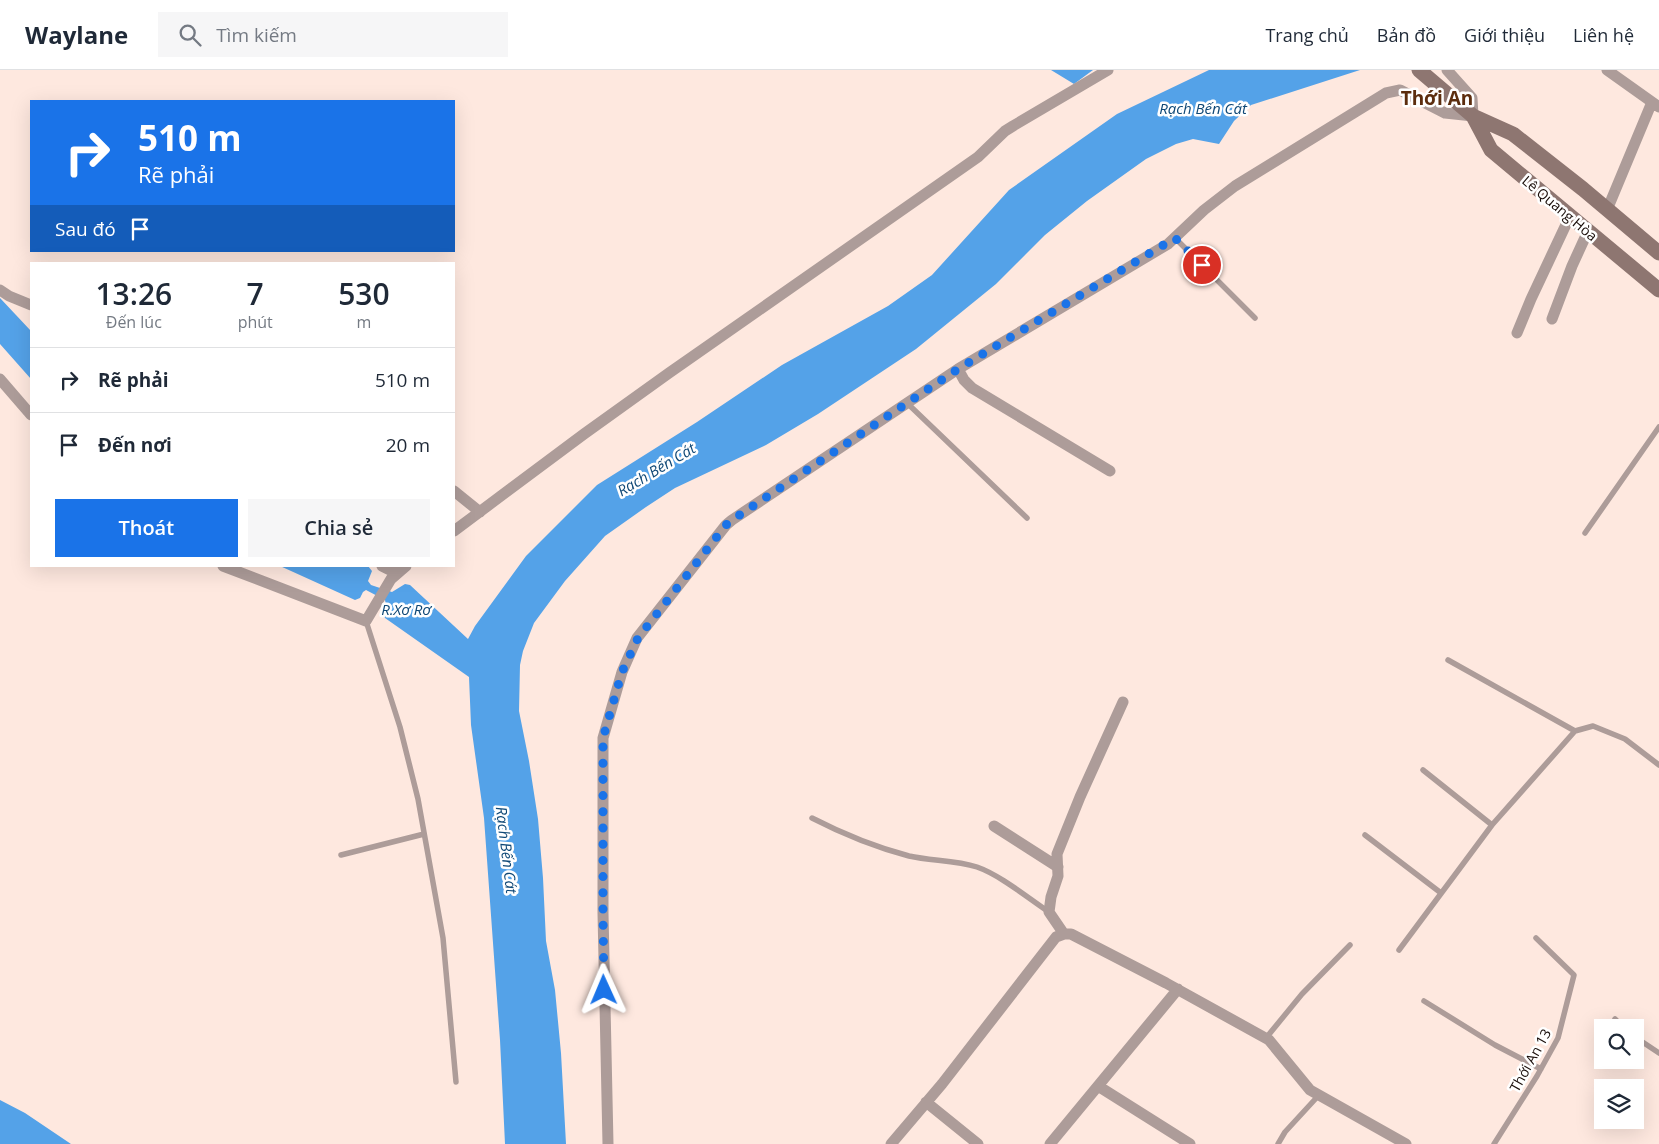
<!DOCTYPE html>
<html lang="vi">
<meta charset="utf-8">
<style>
:root{--surface:#fff;--page:#f6f6f7;--text:#1f2937;--muted:#747a83;--line:#e0e1e3;--accent:#1a73e8}
body{margin:0;font-family:"Open Sans",sans-serif;background:var(--page);color:var(--text);height:100vh;display:flex;flex-direction:column;font-size:19px;white-space:nowrap}
*{box-sizing:border-box;margin:0}
p{font-size:16px;color:var(--muted)}
.icon{flex:none;width:28px;height:28px;fill:none;stroke:currentColor;stroke-width:2;stroke-linecap:round;stroke-linejoin:round}
.map{position:relative;flex:1;overflow:hidden}
.drawer{position:absolute;left:30px;top:192px;width:425px;height:305px;display:flex;flex-direction:column;background:var(--surface);border-radius:0px;box-shadow:0 5px 20px #0002}
.drawer>*{flex:none}
.top-card{position:absolute;left:30px;top:30px;width:425px;height:152px;border-radius:0px;box-shadow:0 5px 20px #0002;background:#1a73e8;color:#fff;overflow:hidden}
.tools{position:absolute;left:1594px;top:949px;display:grid;gap:10px}
.tools a{display:grid;place-items:center;width:50px;height:50px;border-radius:0px;background:var(--surface);box-shadow:0 5px 20px #0002;font-size:25px}
.pin{position:absolute;display:grid;place-items:center;width:42px;height:42px;color:#fff;margin:-21px;border:2px solid #fff;border-radius:50%;box-shadow:0 1px 5px #0007}
.me{position:absolute;width:55px;margin:-28px;rotate:359deg;stroke-linejoin:round;filter:drop-shadow(0 0 4px #0008)}
.turn{display:flex;align-items:center;gap:18px;height:105px;padding:0 25px;font-size:22px}
.turn .icon{width:65px;height:65px;stroke-width:2.5}
.turn b{display:block;font-size:35px;line-height:42px}
.then{display:flex;align-items:center;height:48px;padding:0 25px;background:#0003;gap:10px;font-size:19px}
.eta{display:flex;justify-content:space-evenly;align-items:center;height:85px;text-align:center}
.eta b{font-size:30px;font-weight:600;line-height:35px}
.button{display:flex;gap:10px;margin-top:auto;padding:10px 25px}
.button a{flex:1;height:58px;border-radius:0px;background:var(--accent);color:#fff;font-size:20px;font-weight:600;line-height:58px;text-align:center}
.button a+a{background:var(--page);color:var(--text)}
ul{padding:0;list-style:none}
li{display:flex;align-items:center;gap:15px;height:65px;padding:0 25px;border-top:1px solid var(--line)}
li div{flex:1}
li b{display:block;font-size:19px}
li em{font-style:normal}
header{display:flex;align-items:center;gap:30px;box-sizing:border-box;height:70px;padding:0 25px;background:var(--surface);border-bottom:1px solid var(--line)}
header strong{font-size:24px}
nav{display:flex;gap:28px;margin-inline-start:auto;font-size:18px}
.search{width:350px;height:45px;background:var(--page);display:flex;align-items:center;gap:12px;box-sizing:border-box;padding:0 18px;border-radius:0px;color:var(--muted);font-size:19px}
.map>svg:first-child{display:block}
.water{fill:#54a2e8}
.lines{fill:none;stroke-linecap:round;stroke-linejoin:round}
.lane{stroke:#ad9c99;stroke-width:5.5}
.street{stroke:#ad9c99;stroke-width:11}
.secondary{stroke:#8e7671;stroke-width:15}
.route{stroke:#1a73e8;stroke-width:9;stroke-dasharray:0 16.2}
.labels{text-anchor:middle;dominant-baseline:central;stroke-width:5;stroke-linejoin:round;paint-order:stroke}
.street-label{font-size:14px;fill:#180c08;stroke:#fff}
.water-label{font-size:15px;font-style:italic;fill:#0f4876;stroke:#fff}
.district-label{font-size:19px;font-weight:bold;fill:#5c2d0e;stroke:#fff}
</style>
<header>
<strong>Waylane</strong>
<div class="search"><svg class="icon" aria-label="search" viewBox="0 0 24 24"><circle cx="10" cy="10" r="6"/><path d="M15 15l6 6"/></svg>Tìm kiếm</div>
<nav><a>Trang chủ</a><a>Bản đồ</a><a>Giới thiệu</a><a>Liên hệ</a></nav>
</header>
<div class="map">
<svg width="1659" height="1074" viewBox="0 0 1659 1074">
<rect width="100%" height="100%" fill="#fee8df"/>
<path class="water" d="M1051,0H1093L1074,14Z
M1209,0H1360L1251,35L1234,51L1219,74L1193,69L1176,74L1146,89L1087,131L1045,165L996,214L916,279L818,344L766,375L675,418L646,437L605,466L565,511L534,553L523,581L520,595L519,641L529,691L538,749L543,808L546,871L555,920L561,983L566,1074H505L500,970L484,748L471,655L469,607L385,548L383,543L386,535L385,530L366,520L363,522L360,528L355,530L280,496H368L372,501L368,511L371,515L392,522L405,514L410,515L468,569L475,556L526,486L597,415L697,352L782,295L888,236L932,205L1009,120L1117,44Z
M0,228L31,261V309L0,274Z
M0,1030L25,1043L71,1074H0Z"/>
<g class="lines">
<path class="lane" d="M1175,168L1255,248
M907,333L1027,448
M1585,463L1659,357
M366,551L400,657L418,729L443,868L456,1012
M1448,590L1575,661
M1423,700L1492,755
M812,748C843,764 875,777 909,786C931,791 955,790 977,797C1000,805 1028,828 1049,842
M1365,765L1441,823
M341,785L424,764
M1399,880L1492,755L1575,661L1593,656L1625,669L1659,695
M1424,931L1495,975L1541,999
M1615,949L1624,958
M1635,967L1659,983
M1266,968L1302,924L1350,875
M1278,1074L1285,1062L1319,1025
M1494,1074L1537,1006L1558,968L1574,905L1536,868"/>
<path class="street" d="M1607,0L1659,37
M1607,140L1652,32
M0,220L9,226L31,235
M1552,249L1572,196L1588,161
M1517,263L1531,229L1570,146
M958,299L964,310L972,318L1110,401
M0,309L31,345
M454,421L480,442
M454,461L584,364L669,303L978,87L1005,61L1013,56L1108,0
M223,496L366,551L391,509L406,496
M382,496L396,503
M994,756L1058,797
M1064,864L1049,842L1051,827L1058,806L1057,784L1080,727L1123,632
M1098,1016L1190,1074
M926,1032L978,1074
M608,1074L603,843V668L622,602L637,568L726,455L732,450L958,299L1168,174L1204,140L1235,116L1386,23L1400,20L1445,43L1473,46L1472,28L1447,0
M891,1074L942,1014L1056,867L1064,864H1071L1166,913L1269,970L1310,1020L1406,1074
M1050,1074L1178,919"/>
<path class="secondary" d="M1419,0L1473,46L1513,64L1583,119L1659,183
M1473,46L1491,80L1659,220"/>
</g>
<g class="lines">
<path class="route" d="M604,920L603,843V668L622,602L638,568L726,455L732,450L958,299L1175,168L1202,195"/>
</g>
<g class="labels">
<g class="street-label">
<text transform="translate(1560 138) rotate(40)">Lê Quang Hòa</text>
<text transform="translate(1530 990) rotate(-61)">Thới An 13</text>
</g>
<g class="water-label">
<text x="1203" y="38">Rạch Bến Cát</text>
<text transform="translate(656 399) rotate(-31)">Rạch Bến Cát</text>
<text x="406" y="539">R.Xơ Rơ</text>
<text transform="translate(507 780) rotate(83)">Rạch Bến Cát</text>
</g>
<g class="district-label">
<text x="1437" y="28">Thới An</text>
</g>
</g>
</svg>
<div class="tools">
<a><svg class="icon" aria-label="search" viewBox="0 0 24 24"><circle cx="10" cy="10" r="6"/><path d="M15 15l6 6"/></svg></a>
<a><svg class="icon" aria-label="layers" viewBox="0 0 24 24"><path d="M12 4l9 5-9 5-9-5zM3 14l9 5 9-5"/></svg></a>
</div>
<div class="pin" style="left:1202px;top:195px;background:#d93025"><svg class="icon" aria-label="arrive" viewBox="0 0 24 24"><path d="M6 21V4h12l-3 4 3 4H6"/></svg></div>
<svg class="me" style="left:604px;top:920px" viewBox="-20 -20 40 40"><path d="M0-17L14 15 0 8-14 15z" fill="#1a73e8" stroke="#fff" stroke-width="4"/></svg>
<div class="top-card">
<div class="turn"><svg class="icon" aria-label="right" viewBox="0 0 24 24"><path d="M7 20v-9h11M14 6l5 5-5 5"/></svg><div><b>510 m</b>Rẽ phải</div></div>
<div class="then">Sau đó<svg class="icon" aria-label="arrive" viewBox="0 0 24 24"><path d="M6 21V4h12l-3 4 3 4H6"/></svg></div>
</div>
<section class="drawer">
<div class="eta">
<div><b>13:26</b><p>Đến lúc</p></div>
<div><b>7</b><p>phút</p></div>
<div><b>530</b><p>m</p></div>
</div>
<ul>
<li><svg class="icon" aria-label="right" viewBox="0 0 24 24"><path d="M7 20v-9h11M14 6l5 5-5 5"/></svg><div><b>Rẽ phải</b></div><em>510 m</em></li>
<li><svg class="icon" aria-label="arrive" viewBox="0 0 24 24"><path d="M6 21V4h12l-3 4 3 4H6"/></svg><div><b>Đến nơi</b></div><em>20 m</em></li>
</ul>
<div class="button"><a>Thoát</a><a>Chia sẻ</a></div>
</section>
</div>
